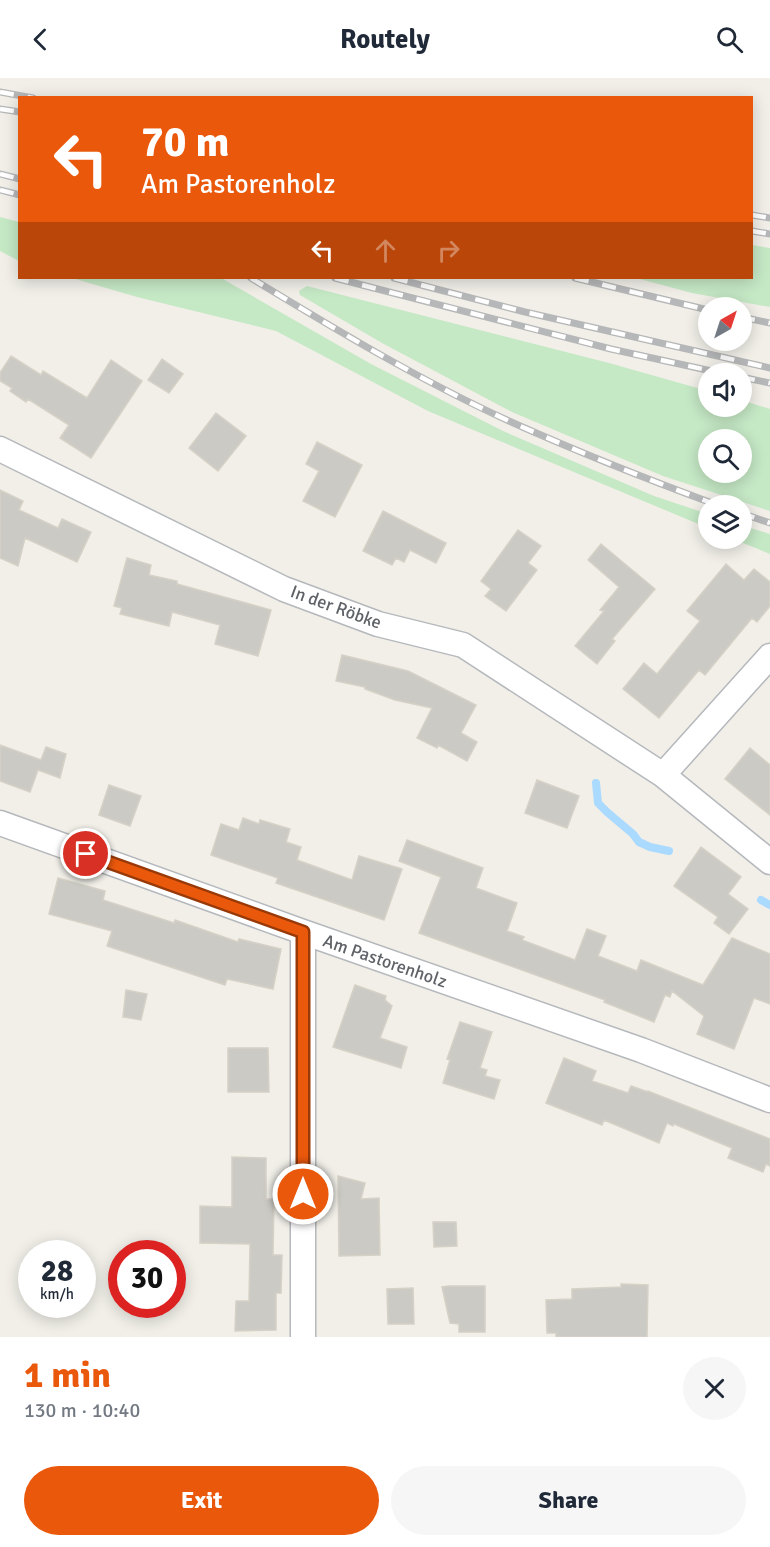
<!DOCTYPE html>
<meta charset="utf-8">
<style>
:root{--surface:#fff;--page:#f6f6f7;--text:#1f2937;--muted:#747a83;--accent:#ea580c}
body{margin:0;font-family:Signika,sans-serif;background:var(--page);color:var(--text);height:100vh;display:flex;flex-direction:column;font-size:22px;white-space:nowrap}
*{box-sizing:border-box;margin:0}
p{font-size:20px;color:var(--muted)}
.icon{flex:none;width:33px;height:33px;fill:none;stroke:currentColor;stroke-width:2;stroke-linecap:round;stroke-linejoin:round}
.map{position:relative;height:1259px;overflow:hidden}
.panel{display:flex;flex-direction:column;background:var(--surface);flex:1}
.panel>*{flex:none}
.banner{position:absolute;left:18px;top:18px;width:735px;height:183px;border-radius:0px;box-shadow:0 3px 15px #0003;background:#ea580c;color:#fff;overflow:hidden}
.needle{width:39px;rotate:39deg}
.tools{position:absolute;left:698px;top:219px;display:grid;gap:12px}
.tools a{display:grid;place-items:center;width:54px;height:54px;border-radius:50%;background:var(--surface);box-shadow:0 3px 15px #0003;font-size:30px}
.speed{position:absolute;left:18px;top:1162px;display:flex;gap:12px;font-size:30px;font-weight:700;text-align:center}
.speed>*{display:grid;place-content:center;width:78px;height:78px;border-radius:50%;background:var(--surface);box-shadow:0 3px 15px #0003;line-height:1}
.speed small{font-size:15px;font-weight:400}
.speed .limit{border:9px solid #d22;background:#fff;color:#111}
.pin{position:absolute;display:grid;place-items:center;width:51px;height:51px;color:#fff;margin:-26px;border:3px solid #fff;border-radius:50%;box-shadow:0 2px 6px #0007}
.me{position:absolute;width:66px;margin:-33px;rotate:0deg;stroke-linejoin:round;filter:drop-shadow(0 0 4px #0008)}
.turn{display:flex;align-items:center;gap:21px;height:126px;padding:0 24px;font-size:27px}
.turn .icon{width:78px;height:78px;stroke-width:2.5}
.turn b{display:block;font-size:42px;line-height:51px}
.lanes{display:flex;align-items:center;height:57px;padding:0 24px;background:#0003;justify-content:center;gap:30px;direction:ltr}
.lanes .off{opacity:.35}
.round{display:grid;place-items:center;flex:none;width:63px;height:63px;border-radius:32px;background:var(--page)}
.summary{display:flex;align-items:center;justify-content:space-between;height:102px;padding:0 24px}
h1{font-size:36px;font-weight:700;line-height:45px;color:var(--accent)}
.action{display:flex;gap:12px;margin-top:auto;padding:12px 24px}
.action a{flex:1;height:69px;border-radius:36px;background:var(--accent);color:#fff;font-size:24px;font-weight:700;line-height:69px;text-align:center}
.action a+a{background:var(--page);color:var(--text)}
header{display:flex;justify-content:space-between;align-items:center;height:78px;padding:0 24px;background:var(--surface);font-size:27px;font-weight:700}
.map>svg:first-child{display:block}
.green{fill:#c5e8c5;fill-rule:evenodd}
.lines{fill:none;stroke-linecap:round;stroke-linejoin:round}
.stream{stroke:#aadaff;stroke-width:8}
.building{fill:#cccac5;stroke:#d6d1c6;stroke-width:1.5}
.minor-casing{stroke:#b5b8bc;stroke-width:27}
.minor{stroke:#fff;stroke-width:24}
.rail-casing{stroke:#b6b7b8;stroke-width:7}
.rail{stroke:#fff;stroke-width:4.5;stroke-dasharray:14;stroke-linecap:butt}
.route-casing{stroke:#983908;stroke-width:15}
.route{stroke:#ea580c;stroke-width:10}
.labels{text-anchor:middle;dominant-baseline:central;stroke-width:6;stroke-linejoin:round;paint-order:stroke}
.street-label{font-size:18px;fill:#5f6368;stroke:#fff}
</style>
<header><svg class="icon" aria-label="back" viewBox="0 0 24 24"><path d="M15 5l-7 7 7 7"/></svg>Routely<svg class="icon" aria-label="search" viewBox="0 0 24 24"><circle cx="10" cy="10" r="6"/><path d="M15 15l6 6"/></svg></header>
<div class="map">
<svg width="770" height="1259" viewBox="0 0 770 1259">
<rect width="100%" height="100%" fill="#f1efe8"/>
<path class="green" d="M0,139L19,144V183L0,173Z
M752,167L770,170V229L692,215L636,200H752Z
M72,200H221L371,286L503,353L654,418L708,436V450L428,333L276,253L137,219Z
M307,208L609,285L708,313V328H741V322L770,331V433L663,398L512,334L382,265L300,217L299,213ZM708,362H741V394H708Z
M741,447L770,456V476L733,461L741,460Z"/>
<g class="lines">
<path class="stream" d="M596,705L598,725L607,734L633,756L639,764L650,769L669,773
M761,822L770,827"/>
</g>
<path class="building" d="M11,278L41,297L43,293L87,320L111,282L142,303L91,380L60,360L69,347L28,321L26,324L10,313L12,310L0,303V295Z
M162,281L183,296L169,315L148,302Z
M216,335L246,358L218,393L189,370Z
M317,364L362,387L335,439L303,423L319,393L306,386Z
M0,412L23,423L19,432L58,450L62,441L91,454L77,484L25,460L18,488L0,480Z
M383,433L446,465L436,485L410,472L404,484L396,480L392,487L363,473Z
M518,452L541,468L528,485L537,492L506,533L485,518L491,511L481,503Z
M601,466L655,511L612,561L615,563L597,586L575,568L604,533L600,532L619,509L588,482Z
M127,480L151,487L149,497L177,503V506L271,532L258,578L215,566L220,547L172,534L169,548L120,536L122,530L114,528Z
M726,486L744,502L754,491L770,504V528L757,544L752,540L705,597L699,592L659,640L623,611L644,585L657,596L700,543L687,533Z
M342,577L408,593L476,627L461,655L477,664L467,683L438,667L437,670L417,660L432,630L395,622L365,611V609L336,603Z
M0,667L41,682L46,669L66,676L60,700L38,692L30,714L0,703Z
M750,670L770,687V737L725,701Z
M537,702L579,718L567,750L525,735Z
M109,707L141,718L130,748L99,737Z
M243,740L259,746L260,742L290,751L286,764L301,769L297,782L352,802L359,778L402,791L384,842L276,805L278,800L211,777L221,746L239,752Z
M407,762L483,790L476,810L517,825L507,853L524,859L522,862L575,882L587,851L606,858L598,878L637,893L641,882L703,907L732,860L770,876V926L754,920L734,971L697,956L704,938L672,913L670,919L665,917L654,944L604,924L605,922L419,855L441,799L399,783Z
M701,769L741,799L728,816L748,831L729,856L714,845L718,839L674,808Z
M58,800L105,813L103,822L174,845L175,842L238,864L239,861L281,871L273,911L227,901L225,907L107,868L112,853L49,836Z
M355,907L386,918L385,922L392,928L380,960L407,969L401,990L333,969Z
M126,912L147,916L141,942L123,939Z
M460,944L492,954L480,990L487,992L485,998L500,1002L494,1021L443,1005L450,982L447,981Z
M228,970H268L269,1014H228Z
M564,980L596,993L592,1003L628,1015L631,1008L648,1014V1013L770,1061V1088L766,1086L763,1094L728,1080L732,1070L674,1046L673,1048L667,1045L659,1065L604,1042L602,1047L546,1025Z
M232,1079L266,1080V1121H274L273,1177H282L281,1215H276V1252L235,1253L236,1223H249L250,1166L200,1165V1128L232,1129Z
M338,1098L365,1105L361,1121L379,1120L380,1177L339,1178Z
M433,1144H456L457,1168L434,1169Z
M621,1206L648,1207L647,1259H556V1255H547L546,1222L572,1221V1211L621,1209Z
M449,1208H485V1254H459V1246L450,1245L442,1209Z
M413,1210L414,1246H388L387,1211Z"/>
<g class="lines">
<defs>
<path id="minor" d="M0,371L284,511L378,546L463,567L663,697L770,784
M663,697L770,578
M0,745L303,854L641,972L770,1022
M303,854V1259"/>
</defs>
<use href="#minor" class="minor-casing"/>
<use href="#minor" class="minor"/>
<defs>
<path id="rail" d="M0,14L33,20
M0,31L20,34
M0,96L20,101
M0,112L20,117
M752,137L770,140
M752,153L770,156
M251,200C335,251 419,302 509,343C578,374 649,402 720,428
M335,200L611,271L725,296
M394,200L525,234L770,290
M575,200L708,232
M741,239L770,245
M741,299L770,305
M741,435L770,445"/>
</defs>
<use href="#rail" class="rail-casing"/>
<use href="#rail" class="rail"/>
</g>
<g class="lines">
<defs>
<path id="route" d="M86,776L303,854V1116"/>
</defs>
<use href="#route" class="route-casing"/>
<use href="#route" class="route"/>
</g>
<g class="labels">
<g class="street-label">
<text transform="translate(336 529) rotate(20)">In der Röbke</text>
<text transform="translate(385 883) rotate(19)">Am Pastorenholz</text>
</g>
</g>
</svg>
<div class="tools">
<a><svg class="needle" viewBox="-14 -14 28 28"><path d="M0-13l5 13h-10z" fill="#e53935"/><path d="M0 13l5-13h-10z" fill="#747a83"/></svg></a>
<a><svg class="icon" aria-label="sound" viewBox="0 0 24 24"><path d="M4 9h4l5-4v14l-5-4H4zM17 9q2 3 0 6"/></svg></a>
<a><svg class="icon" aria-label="search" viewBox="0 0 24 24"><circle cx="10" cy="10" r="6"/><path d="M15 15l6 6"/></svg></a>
<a><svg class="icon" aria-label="layers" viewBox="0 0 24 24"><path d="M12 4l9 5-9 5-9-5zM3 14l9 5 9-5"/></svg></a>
</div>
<div class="speed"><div>28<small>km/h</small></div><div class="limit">30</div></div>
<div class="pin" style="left:86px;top:776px;background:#d93025"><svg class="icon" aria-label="arrive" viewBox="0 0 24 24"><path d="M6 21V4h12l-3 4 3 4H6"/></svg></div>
<svg class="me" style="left:303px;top:1116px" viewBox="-20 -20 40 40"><circle r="17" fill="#ea580c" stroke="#fff" stroke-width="3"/><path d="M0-11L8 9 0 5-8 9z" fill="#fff"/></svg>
<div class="banner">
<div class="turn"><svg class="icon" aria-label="left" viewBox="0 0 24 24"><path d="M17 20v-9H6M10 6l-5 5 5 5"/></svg><div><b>70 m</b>Am Pastorenholz</div></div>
<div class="lanes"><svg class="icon" aria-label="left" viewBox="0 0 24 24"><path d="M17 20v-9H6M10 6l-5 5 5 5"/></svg><svg class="icon off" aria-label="ahead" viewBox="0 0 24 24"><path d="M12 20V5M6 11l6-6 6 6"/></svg><svg class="icon off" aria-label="right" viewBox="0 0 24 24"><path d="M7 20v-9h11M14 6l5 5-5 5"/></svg></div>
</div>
</div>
<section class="panel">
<div class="summary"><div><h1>1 min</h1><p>130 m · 10:40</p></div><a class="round"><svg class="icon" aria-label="close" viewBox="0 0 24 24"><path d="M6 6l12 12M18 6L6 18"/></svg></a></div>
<div class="action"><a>Exit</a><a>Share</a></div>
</section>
